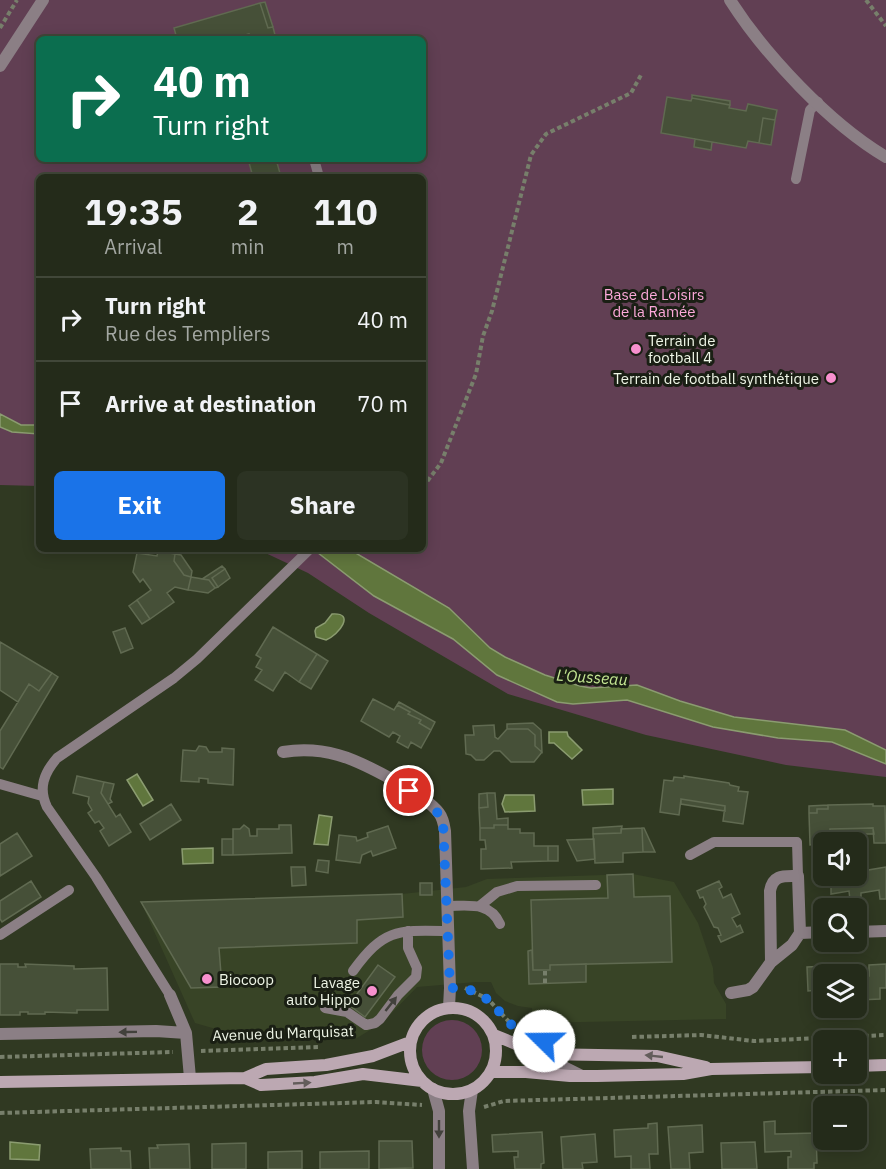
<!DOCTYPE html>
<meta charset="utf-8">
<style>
:root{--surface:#242b1a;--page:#2c3323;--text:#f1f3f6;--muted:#a3a7a2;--line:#414739;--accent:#1a73e8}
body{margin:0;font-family:"IBM Plex Sans",sans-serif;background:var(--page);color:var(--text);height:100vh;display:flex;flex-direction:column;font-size:22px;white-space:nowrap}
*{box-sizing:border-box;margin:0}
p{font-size:20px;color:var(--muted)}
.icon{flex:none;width:33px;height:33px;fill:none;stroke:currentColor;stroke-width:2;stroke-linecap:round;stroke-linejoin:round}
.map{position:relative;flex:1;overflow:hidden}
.drawer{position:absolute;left:36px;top:174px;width:390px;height:378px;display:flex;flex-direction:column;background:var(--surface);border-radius:9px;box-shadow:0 3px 15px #0003,0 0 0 2px var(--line)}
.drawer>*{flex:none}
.guide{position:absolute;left:36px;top:36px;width:390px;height:126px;border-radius:9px;box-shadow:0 3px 15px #0003,0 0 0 2px var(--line);background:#0b6e4f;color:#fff;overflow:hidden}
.tools{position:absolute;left:813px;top:832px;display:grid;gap:12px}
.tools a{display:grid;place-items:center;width:54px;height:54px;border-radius:9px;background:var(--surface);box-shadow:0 3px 15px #0003,0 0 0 2px var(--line);font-size:30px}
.pin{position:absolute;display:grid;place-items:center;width:51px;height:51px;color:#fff;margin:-26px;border:3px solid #fff;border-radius:50%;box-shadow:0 2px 6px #0007}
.me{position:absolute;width:66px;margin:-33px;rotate:292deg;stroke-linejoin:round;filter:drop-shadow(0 0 4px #0008)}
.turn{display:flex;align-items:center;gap:21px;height:126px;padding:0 18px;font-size:27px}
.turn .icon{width:78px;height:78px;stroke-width:2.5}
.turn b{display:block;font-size:42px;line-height:51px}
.eta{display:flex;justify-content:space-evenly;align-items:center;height:102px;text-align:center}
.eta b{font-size:36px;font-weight:700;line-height:42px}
.primary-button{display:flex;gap:12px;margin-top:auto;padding:12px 18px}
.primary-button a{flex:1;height:69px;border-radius:9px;background:var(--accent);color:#fff;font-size:24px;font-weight:700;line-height:69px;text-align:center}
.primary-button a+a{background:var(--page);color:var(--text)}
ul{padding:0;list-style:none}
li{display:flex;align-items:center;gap:18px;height:84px;padding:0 18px;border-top:2px solid var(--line)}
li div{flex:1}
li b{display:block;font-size:22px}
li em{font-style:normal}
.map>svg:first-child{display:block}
.built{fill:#384426}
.green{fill:#613f53;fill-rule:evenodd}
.water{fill:#60763d;stroke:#8b9c70;stroke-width:1.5}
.building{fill:#465038;stroke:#606a51;stroke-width:1.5}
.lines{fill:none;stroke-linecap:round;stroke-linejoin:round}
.path{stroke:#777f6b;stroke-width:4;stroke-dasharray:4.5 3;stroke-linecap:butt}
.service{stroke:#8b7f85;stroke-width:10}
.minor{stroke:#8b7f85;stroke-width:12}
.secondary{stroke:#bca8b2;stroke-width:12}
.oneway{fill:#42413c}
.oneway2{fill:#635d5b}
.route{stroke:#1a73e8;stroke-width:10;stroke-dasharray:0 18}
.poi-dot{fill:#f790ce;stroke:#1a1f14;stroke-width:2}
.labels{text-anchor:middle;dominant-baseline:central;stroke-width:6;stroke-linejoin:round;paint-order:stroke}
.park-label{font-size:15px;fill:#fda9da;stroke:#1a1f14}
.poi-label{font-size:15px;fill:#eff6e7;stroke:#1a1f14;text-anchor:start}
.street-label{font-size:15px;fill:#eff6e7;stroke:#1a1f14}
.water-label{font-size:16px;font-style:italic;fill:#c5e793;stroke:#1a1f14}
</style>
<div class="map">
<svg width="886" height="1169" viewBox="0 0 886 1169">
<rect width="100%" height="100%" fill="#303922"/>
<path class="built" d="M633,874L674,882L698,923L713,968L714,983L726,1004V1019L533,1023L532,1008L518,1006L505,1001L496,993L491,982H476L417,987L383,1022L357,1038L323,1032L223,1031L195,1023L141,902L402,894L466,887L487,879Z"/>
<path class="green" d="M0,0H886V777L786,765L646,735L508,694L369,613L308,573L257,549H423V177H39V486L0,485ZM39,39H423V159H39Z
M422 1050a30 30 0 1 1 60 0a30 30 0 1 1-60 0Z"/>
<path class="water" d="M0,414L21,425H39V434L12,432L0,427Z
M313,549H349L449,608L490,648L505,657L545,675L580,686L591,688L637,685L680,701L734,717L845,730L886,750V764L832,742L778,738L713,727L627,700L573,704L557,702L497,675L453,639L374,596Z
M332,614C356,612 339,635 326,640L316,637L315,631L316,628L325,623Z
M549,732H567L568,736L582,750L572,759L554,743H549Z
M137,774L153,800L143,806L127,780Z
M613,789V804L583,805L582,790Z
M505,795H534L535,811L505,812L502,804Z
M319,815L332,817L328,845L314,844Z
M213,848V863L183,864L182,849Z
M10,1142L40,1145L39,1160L10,1159Z"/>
<path class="building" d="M265,2L273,27L268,28L260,3Z
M260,3L268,28L273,27L276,39H250L249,34L230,39H177L174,28Z
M692,95L730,101V105L692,98Z
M667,97L691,101L692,98L730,105L729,108L746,111L748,104L777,110L775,120L763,118L759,143L748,141L746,148L661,133Z
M763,118L775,120L771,145L759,143Z
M695,139L712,142L711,150L694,147Z
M248,159H276L281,177H253Z
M158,551L175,554L174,561L184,575L191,577L188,590L175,587L167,593L174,602L150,619L137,600L151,590L143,579L140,582L133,572L137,553L157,556Z
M175,554L181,555L192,571L191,577L184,575L174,561Z
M222,566L225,569L212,578L218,587L215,588L209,580L202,579Z
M225,569L230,578L218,587L212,578Z
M191,577L209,580L215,588L208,593L188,590Z
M137,600L150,619L142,624L129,606Z
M273,627L317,654L299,682L285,672L273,691L255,680L262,670L256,667L261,658L256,655Z
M125,628L133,648L121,653L113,632Z
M0,642L52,673L39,691L29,684L18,702L0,690Z
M317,654L328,661L311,689L299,682Z
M52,673L58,677L3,769L0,767V731L29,684L39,691Z
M373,699L394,710L397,705L410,712L408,714L421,720L419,723L431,730L421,748L411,742L408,748L397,742L400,736L393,732L389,737L361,721Z
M399,702L435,722L431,730L419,723L421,720L408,714L410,712L397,705Z
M533,723L541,730L542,752L535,746V735L528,729H507V724Z
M494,725L495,737L498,739L507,729H528L535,735V746L542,752L534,762H511L500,751H494L484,760H476L471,755L466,754L465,735H474L473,726Z
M199,746L206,747L209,752H222V748L234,749L233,785L208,783V779L199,778V782L181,781L183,750L196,751Z
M77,776L104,782L101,793L116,817L120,814L131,832L109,846L100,831L104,828L99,821L95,823L88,813L92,810L88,803L89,797L73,793Z
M684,776L729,783L730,785L739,787L738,791L748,792L743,824L723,821L725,806L681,799L679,815L660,812L664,780L673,781L674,777L684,778Z
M104,782L114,784L110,799L112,802L108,804L101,793Z
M487,793H495L497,819L508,818V825H494V828H480L479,808L488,807Z
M487,793L488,807L479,808V794Z
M681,799L725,806V811L681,804Z
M171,804L181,820L150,840L140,824Z
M873,804V806H885L886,843H874L873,828L830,829L831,843L810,845L809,813H817V809H828V805Z
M828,805V809H817V813H809V806Z
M244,825L249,829L250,836H257V829H279V825H291L292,853L233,855V829H240Z
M494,825H508V829H520V833H534V846H548V861L511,862L512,868L481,869V849H486L485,840H480V828H494Z
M388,826L396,848L373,856L371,851L362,855L360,863L336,860L339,835L356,837L357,841L368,837L367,833Z
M622,826L621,833L593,834V828Z
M642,828L643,852L623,853V862L595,863L593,834L621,833V829Z
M642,828H644L655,852H643Z
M873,828L874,834H830V829Z
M17,833L32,856L0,876V844Z
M222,839H233V855H222Z
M594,839L595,859L577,861L567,840Z
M548,846H558V861H548Z
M318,860L329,861L328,873L316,871Z
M291,867H305L306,885L292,886Z
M868,867V870L886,867V899H880L879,890L861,893V899L850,900L849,891L831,894V876H856V868Z
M633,874L634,897L670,896L672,962L550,965V970H533L531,900L608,898L607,875Z
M31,881L41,897L2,922L0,919V901Z
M719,881L722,887L719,889L723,898L731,894L740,914L732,918L737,927L740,925L743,932L721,942L718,936L721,935L718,928L714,927L704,907L706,904L703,897L700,898L697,891Z
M420,883H432V895H420Z
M402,894L403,917L357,920V943L219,948L222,987L191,988L141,902Z
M532,950L533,970H550V965L586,964V982L529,984L528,951Z
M0,964H18V967H26L25,964L74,966V969L107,968L108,1010H77V1013L45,1012V1014H28V1012H20V1015H0Z
M886,964V988H880V999L859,1000L858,995H856V975H838L858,974V976H869V965Z
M378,965L395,977L365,1017L349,1005Z
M827,966L828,975H824V1001H818V990L808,991L807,967Z
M775,1121V1134L816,1133L817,1163H814V1169H788V1157H791V1151L765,1152L764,1122Z
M657,1123L658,1154H649L650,1169H631V1156L615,1157L614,1130L648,1128V1124Z
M702,1125L703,1152L689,1153L690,1169H671L668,1127Z
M542,1132L544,1163L541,1164V1169H515L514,1157H518V1151L493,1152L492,1135Z
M595,1134L597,1162L582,1163L583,1169H563L561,1137Z
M379,1141H412L413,1168L379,1169Z
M755,1142L757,1169H722L721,1143Z
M246,1143V1169H212V1144Z
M189,1144L190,1169H150L149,1148H158L157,1145Z
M121,1148V1151H130L131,1169H91L90,1149Z
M302,1151V1169H268V1152Z
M369,1151V1169H320V1152Z"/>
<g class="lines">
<path class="path" d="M866,0L886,26
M0,28L17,0
M423,487L441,463L476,374L483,336L492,311L531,155L546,134L631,93L641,75
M545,983V970
M465,988L488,999L512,1025
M632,1037L701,1035L754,1041L886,1035
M544,1040V1023
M201,1051L320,1047
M0,1057L173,1052
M484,1107L504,1101L886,1090
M0,1113L376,1102L422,1105"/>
<path class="service" d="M314,159L319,177
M796,179L810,110L818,102
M0,784L42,796
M690,855L714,842H797L798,876
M481,905L497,892L517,886L596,885
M447,906C468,906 490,901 500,924
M0,935L69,890
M353,971C384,928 398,930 448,931
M170,995L96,877L47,807C38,788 44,773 57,758L174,678L197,659L310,549
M325,1008L347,1012L366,1025L375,1023L380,1019L398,995L416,977L417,968L408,948V931
M542,1055L584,1076"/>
<path class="minor" d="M730,0C765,55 830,124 886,157
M0,66L43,0
M283,752C302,749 320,750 338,755C361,761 426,795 439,813C443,818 444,824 445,831L450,988L449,1007
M856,932L886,931
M771,962L770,891C773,874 784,876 798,876L800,933
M731,993L748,990L753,987L771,962L792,945L800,933L824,932
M170,995L186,1033L190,1078
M0,1034L156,1031L186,1033
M433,1089L439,1111V1169
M472,1090L469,1111L473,1169"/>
<path class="secondary" d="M410 1051a43 43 0 1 1 86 0a43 43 0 1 1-86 0Z
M494,1035L540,1054L657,1056L706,1067
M856,1066L886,1065
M491,1072H526L570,1076H597L683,1074L711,1069L824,1067
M245,1078L266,1069L326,1065L373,1056L410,1042
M0,1082L245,1078L261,1085L315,1082L363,1074L422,1081"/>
</g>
<defs><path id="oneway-solid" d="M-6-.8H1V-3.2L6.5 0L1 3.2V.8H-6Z" transform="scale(1.5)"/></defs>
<g class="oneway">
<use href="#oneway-solid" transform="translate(391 1004) rotate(-52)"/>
<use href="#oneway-solid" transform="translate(128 1032) rotate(179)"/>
<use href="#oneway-solid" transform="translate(439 1129) rotate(90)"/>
</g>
<g class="oneway2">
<use href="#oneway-solid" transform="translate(654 1056) rotate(-174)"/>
<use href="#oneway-solid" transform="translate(302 1083) rotate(-3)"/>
</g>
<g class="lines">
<path class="route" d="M409,791L434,807L443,822L450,988C488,987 493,1009 517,1030C523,1036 536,1038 544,1041"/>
</g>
<g class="poi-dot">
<circle cx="636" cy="349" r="6"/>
<circle cx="831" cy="378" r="6"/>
<circle cx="207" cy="979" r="6"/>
<circle cx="372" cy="991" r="6"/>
</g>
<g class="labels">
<g class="park-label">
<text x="654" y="294">Base de Loisirs<tspan x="654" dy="17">de la Ramée</tspan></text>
</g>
<g class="poi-label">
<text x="648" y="340">Terrain de<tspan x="648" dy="17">football 4</tspan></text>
<text x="819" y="378" text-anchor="end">Terrain de football synthétique</text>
<text x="219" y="979">Biocoop</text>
<text x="360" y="982" text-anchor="end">Lavage<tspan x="360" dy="17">auto Hippo</tspan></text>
</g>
<g class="street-label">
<text transform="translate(283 1033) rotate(-2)">Avenue du Marquisat</text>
</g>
<g class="water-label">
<text transform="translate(592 677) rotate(4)">L'Ousseau</text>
</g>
</g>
</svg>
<div class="tools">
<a><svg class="icon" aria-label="sound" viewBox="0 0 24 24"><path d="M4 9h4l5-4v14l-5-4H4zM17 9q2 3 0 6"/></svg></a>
<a><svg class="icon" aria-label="search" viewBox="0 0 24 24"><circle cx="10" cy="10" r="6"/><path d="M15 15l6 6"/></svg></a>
<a><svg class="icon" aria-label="layers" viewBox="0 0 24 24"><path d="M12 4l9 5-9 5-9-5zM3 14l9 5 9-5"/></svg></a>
<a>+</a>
<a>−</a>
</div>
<div class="pin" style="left:409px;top:791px;background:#d93025"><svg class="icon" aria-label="arrive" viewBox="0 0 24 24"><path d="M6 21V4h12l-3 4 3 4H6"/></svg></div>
<svg class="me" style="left:544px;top:1041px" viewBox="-20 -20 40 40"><circle r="19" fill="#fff"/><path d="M0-13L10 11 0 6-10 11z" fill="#1a73e8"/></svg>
<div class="guide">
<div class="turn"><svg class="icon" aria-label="right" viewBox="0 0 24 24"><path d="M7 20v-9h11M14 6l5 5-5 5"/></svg><div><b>40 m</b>Turn right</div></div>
</div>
<section class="drawer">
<div class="eta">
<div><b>19:35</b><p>Arrival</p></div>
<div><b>2</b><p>min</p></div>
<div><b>110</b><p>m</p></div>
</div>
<ul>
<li><svg class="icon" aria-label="right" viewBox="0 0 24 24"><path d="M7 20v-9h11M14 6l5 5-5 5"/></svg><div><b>Turn right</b><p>Rue des Templiers</p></div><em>40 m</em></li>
<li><svg class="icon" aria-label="arrive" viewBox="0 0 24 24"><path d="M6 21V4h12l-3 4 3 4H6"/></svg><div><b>Arrive at destination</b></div><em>70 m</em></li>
</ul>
<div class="primary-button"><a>Exit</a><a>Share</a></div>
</section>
</div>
